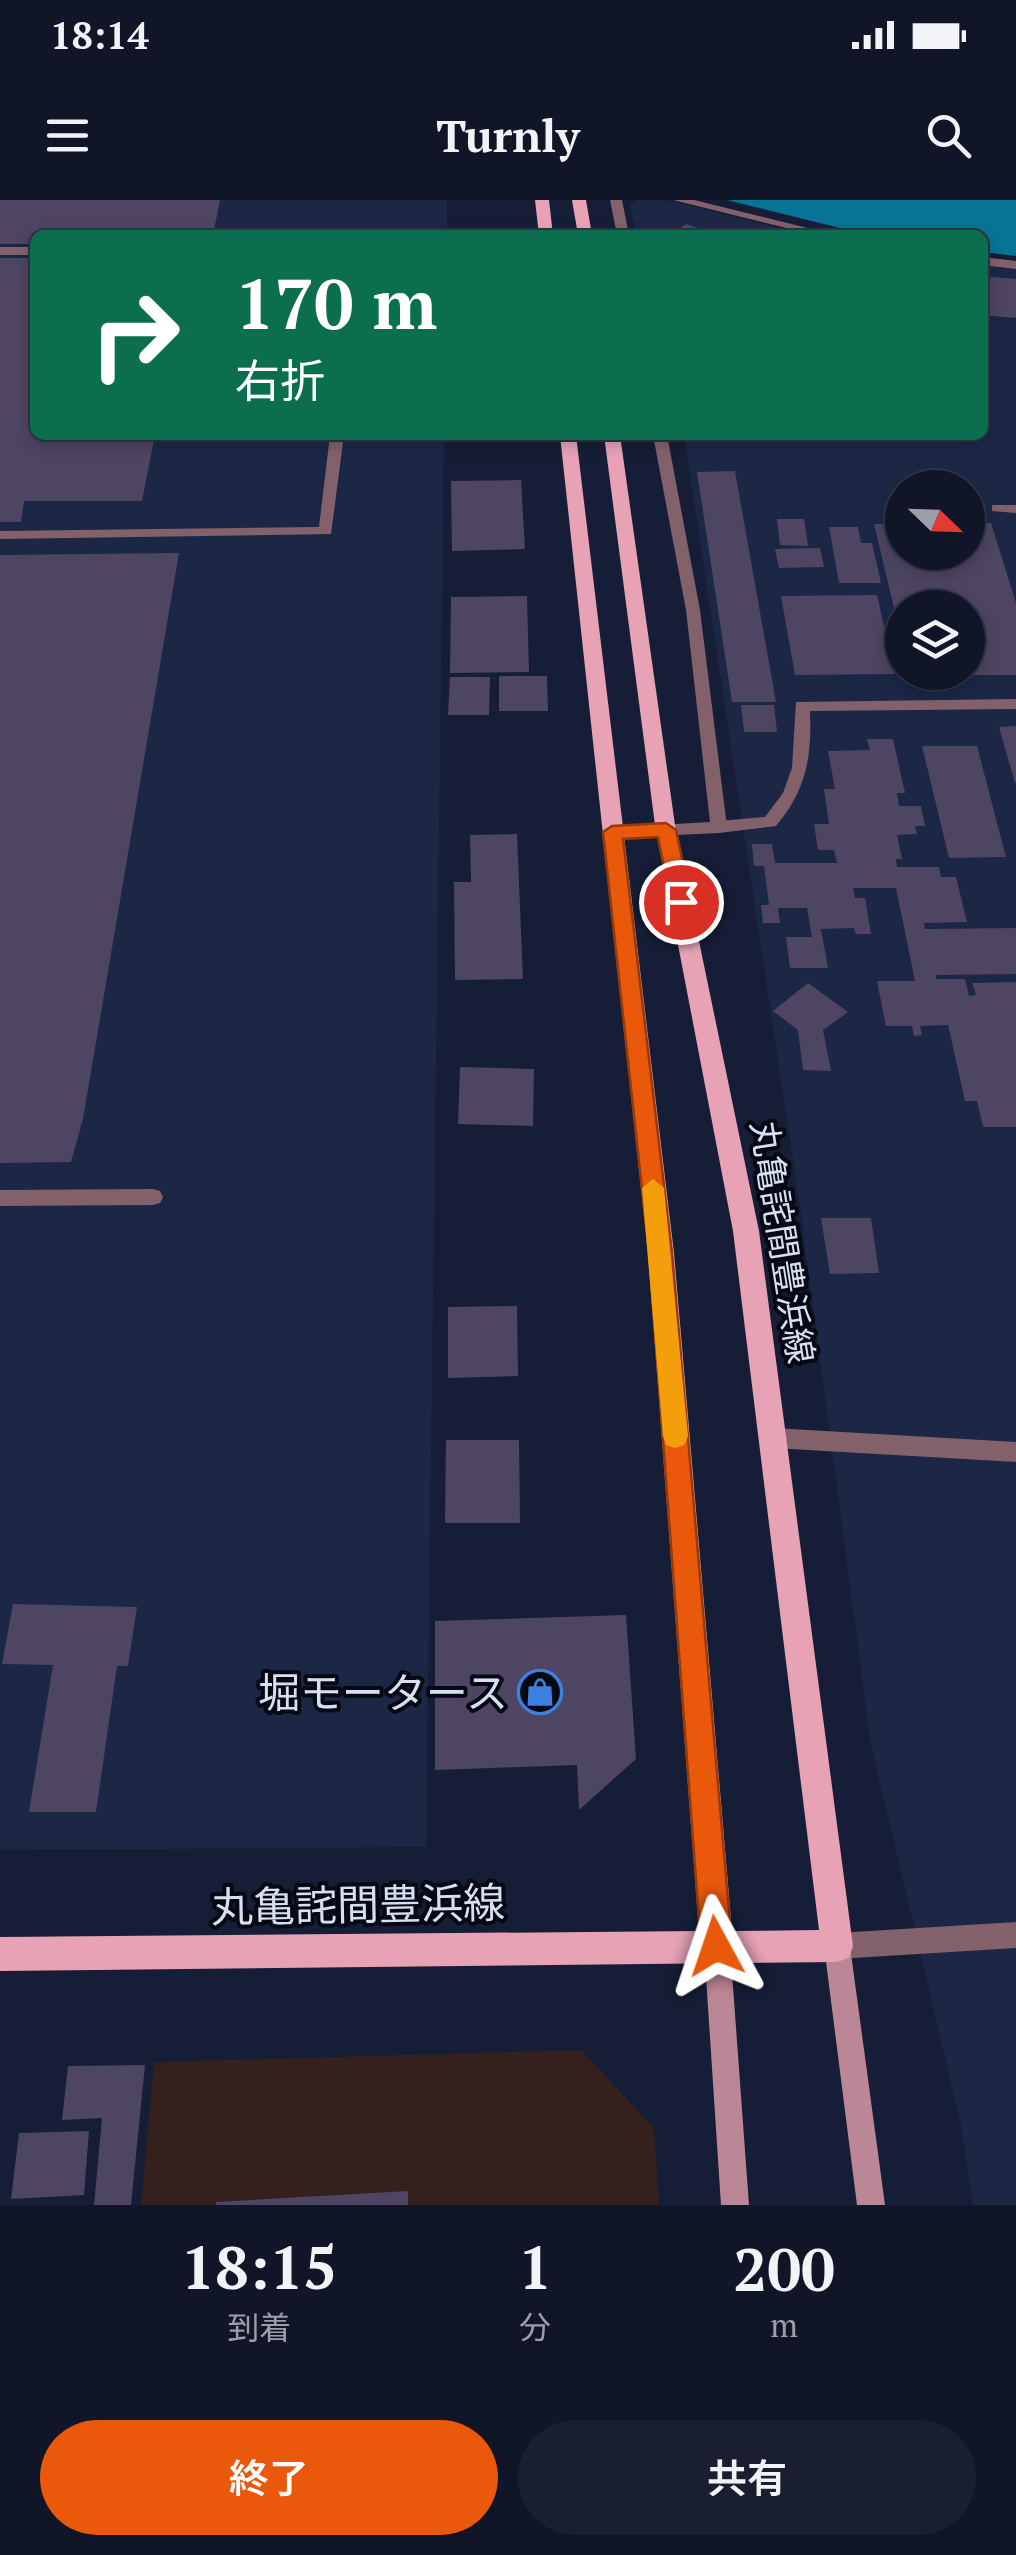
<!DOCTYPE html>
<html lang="ja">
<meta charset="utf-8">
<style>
:root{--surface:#101628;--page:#191f30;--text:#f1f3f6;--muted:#9c9fa8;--line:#303545;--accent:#ea580c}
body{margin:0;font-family:"PT Serif","Noto Sans JP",serif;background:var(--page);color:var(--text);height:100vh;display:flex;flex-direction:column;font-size:38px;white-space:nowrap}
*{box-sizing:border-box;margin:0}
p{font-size:32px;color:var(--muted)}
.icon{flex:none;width:55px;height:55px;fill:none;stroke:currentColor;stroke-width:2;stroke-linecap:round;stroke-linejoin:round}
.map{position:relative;height:2005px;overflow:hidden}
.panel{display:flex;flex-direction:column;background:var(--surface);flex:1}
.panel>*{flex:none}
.hud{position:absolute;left:30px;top:30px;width:958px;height:210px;border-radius:15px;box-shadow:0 5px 15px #0003,0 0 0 2px var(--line);background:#0b6e4f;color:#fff;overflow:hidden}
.needle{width:65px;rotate:113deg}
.tools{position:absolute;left:885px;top:270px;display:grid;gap:20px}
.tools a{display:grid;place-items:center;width:100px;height:100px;border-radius:50%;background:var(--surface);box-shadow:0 5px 15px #0003,0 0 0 2px var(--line);font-size:50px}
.pin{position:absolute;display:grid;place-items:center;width:85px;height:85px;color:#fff;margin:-42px;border:5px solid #fff;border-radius:50%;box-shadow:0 2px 10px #0007}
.me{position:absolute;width:110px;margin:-55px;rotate:355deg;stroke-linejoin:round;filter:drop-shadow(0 0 8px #0008)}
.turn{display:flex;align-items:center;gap:35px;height:210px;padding:0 40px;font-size:45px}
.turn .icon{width:130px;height:130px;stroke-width:2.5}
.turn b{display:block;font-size:70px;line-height:85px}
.eta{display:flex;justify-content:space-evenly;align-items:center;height:170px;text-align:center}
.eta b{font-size:60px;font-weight:600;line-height:70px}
.cta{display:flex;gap:20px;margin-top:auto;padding:20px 40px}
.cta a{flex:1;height:115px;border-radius:60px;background:var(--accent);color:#fff;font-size:40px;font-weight:600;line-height:115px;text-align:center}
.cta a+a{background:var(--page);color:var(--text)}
.status{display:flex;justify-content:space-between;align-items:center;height:70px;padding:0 50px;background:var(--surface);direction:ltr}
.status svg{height:28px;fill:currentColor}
header{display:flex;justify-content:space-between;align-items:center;height:130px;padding:0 40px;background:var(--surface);font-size:45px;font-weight:600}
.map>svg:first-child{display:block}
.commercial{fill:#34211d}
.built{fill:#1b2745;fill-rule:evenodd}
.water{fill:#077396}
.building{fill:#4d4561}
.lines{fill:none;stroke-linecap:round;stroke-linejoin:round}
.service{fill:#82616a;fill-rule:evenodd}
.minor{fill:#82616a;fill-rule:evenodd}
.tertiary{fill:#82616a;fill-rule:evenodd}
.secondary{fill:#bb8695;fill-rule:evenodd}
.primary{fill:#e7a2b6;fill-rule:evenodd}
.route{fill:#ea580c;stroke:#983908;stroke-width:2.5}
.slow{fill:#f59e0b}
.labels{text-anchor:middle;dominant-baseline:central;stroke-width:8;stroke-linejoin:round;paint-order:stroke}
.street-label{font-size:35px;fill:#d8dff0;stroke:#050913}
.near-poi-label{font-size:42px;fill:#d8dff0;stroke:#050913;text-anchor:end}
.near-street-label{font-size:42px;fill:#d8dff0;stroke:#050913}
</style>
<div class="status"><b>18:14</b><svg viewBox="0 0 49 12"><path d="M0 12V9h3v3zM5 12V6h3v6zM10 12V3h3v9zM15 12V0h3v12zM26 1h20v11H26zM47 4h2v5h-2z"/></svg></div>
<header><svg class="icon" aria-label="menu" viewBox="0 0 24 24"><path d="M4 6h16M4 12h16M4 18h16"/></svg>Turnly<svg class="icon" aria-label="search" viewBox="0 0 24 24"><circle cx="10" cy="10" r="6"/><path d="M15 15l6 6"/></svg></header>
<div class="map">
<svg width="1016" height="2005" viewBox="0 0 1016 2005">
<rect width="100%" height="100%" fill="#151e36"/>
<path class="commercial" d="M581,1850L654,1928L659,2005H141L154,1862Z"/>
<path class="built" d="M0,0H447V35H35V235H444L426,1647L0,1650Z
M635,0H666L811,35H636L630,6Z
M983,65L1016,69V2005H973L961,1925L871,1545L798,993L684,235H982ZM902,288H968V352H902ZM902,408H968V472H902Z"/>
<path class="water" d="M727,0H1016V56L983,52L982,35H868Z"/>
<path class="building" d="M0,0H220L213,35H35V44H0Z
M686,24L705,30L708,28L729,35H684L677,30Z
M0,58H35V235H155L142,301H24L21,322H0Z
M982,76L1016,79V118L982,115Z
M735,271L776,502H732L697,272Z
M521,280L525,349L452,351L451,281Z
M777,319H804L808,346L780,345Z
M902,323V352H968V323H991L1016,403V475H968V408H902L901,437L874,324Z
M829,327H858L861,343H872L881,383H839Z
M820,348L824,367L779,368L775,349Z
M179,353L83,919L71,962L0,963V355Z
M877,395L895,474L795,475L781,396Z
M527,396L529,472L450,473L451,397Z
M499,476H547L548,511H499Z
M450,477H490L489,515H448Z
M741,505H774L777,532H744Z
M1016,526V583H1015L999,527Z
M867,539H893L905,593H897L899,606H921L925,626H915L917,634L897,635L902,659H896L897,667H939L941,677H956L967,722L924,723L925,729L1016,728V774L936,775V779H965L969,796L976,795L972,783L1016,782V927H983L977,901H965L948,825L920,826L922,835L914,836L912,826H886L877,781H915L896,688H853L855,698H865L871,734H856L854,728L821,729L828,768H790L786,737H812L807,708H778L780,723H763L761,705H769L764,666H754L752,644H772L775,663H837L834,650H818L814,624H829L824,589H835L828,551L870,550Z
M922,546H977L1006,657L949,658Z
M517,634L523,779L455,780L454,682H471L470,635Z
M808,783L848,812L823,830L831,871L803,870L798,830L773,811Z
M460,867L534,869L533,926L458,924Z
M821,1018H871L879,1073L830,1074Z
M517,1106L518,1176L448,1178V1107Z
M446,1240H519L520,1323H445Z
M13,1404L137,1407L128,1466H117L96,1612H29L53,1465L2,1464Z
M626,1415L636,1559L579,1610L577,1565L435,1570V1421Z
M145,1865L131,2005H94L102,1918L62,1920L68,1866Z
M89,1931L84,1995L11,1999L19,1933Z
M408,1991V2005H216V2002Z"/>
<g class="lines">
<path class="service" d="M0,47H35V55H0Z
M330,235H344L331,334L0,339V331L319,327Z
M992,305H1016V313L992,311Z
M1016,499V509L810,511C812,558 806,590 776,626L719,633L711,627L719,621L765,617L783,593L792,568L796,502Z
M153,989L160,991L163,997L160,1003L153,1005L0,1006V990Z
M773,1228L1016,1242V1262L773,1248L765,1245L762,1238L765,1231Z"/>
<path class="minor" d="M610,0H622L629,35H617Z
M673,0H694L836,35H815Z
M982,57L1016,61V69L982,65Z
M653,235H667L700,410L727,627L719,633L612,638L604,632L606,628L710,622L686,410Z"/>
<path class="tertiary" d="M1016,1722V1748L837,1759L828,1755L824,1746L828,1737L837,1733Z"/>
<path class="secondary" d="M717,1733L726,1737L730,1746L749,2005H721L704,1746L708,1737Z
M837,1733L846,1737L850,1746L885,2005H857L824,1746L828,1737Z"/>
<path class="primary" d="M535,0H549L553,35H539Z
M572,0H586L592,35H578Z
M560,235H576L674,1053L732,1731L819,1730L733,1031L655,625L604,235H620L675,625L759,1031L853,1746L849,1758L837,1762L0,1771V1737L699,1731L648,1053Z"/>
</g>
<path class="route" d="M666,623L676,630L691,702L688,708H674L671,702L658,637L623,639L672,1053L732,1746L727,1756L716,1761L706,1756L701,1746L649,1053L603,632L612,626Z"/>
<path class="slow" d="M653,979L664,988L688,1236L684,1245L675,1248L666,1245L663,1236L642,988Z"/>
<defs>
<symbol id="shop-ring" viewBox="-11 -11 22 22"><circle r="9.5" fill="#050913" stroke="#3f7fe0" stroke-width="1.5"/><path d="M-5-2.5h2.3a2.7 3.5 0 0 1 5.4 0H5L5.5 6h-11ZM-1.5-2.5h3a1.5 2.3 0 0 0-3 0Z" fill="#3f7fe0"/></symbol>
</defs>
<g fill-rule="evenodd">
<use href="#shop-ring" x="515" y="1467" width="50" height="50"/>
</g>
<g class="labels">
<g class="street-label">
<text transform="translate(783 1042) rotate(81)">丸亀詫間豊浜線</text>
</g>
<g class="near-poi-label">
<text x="508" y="1492">堀モータース</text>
</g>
<g class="near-street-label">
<text transform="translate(358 1704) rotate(-1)">丸亀詫間豊浜線</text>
</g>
</g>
</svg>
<div class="tools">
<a><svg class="needle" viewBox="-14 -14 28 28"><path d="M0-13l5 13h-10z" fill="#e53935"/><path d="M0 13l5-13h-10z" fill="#9c9fa8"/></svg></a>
<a><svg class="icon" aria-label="layers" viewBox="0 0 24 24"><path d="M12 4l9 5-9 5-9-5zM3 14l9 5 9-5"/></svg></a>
</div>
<div class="pin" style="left:681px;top:702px;background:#d93025"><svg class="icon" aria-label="arrive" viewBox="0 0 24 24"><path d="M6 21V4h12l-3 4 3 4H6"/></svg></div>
<svg class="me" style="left:716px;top:1746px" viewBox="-20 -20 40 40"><path d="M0-17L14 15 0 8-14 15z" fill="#ea580c" stroke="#fff" stroke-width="4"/></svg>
<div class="hud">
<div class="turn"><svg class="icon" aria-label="right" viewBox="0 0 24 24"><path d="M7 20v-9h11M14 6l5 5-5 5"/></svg><div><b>170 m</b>右折</div></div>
</div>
</div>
<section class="panel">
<div class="eta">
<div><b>18:15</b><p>到着</p></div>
<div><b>1</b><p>分</p></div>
<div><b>200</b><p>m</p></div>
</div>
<div class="cta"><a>終了</a><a>共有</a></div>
</section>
